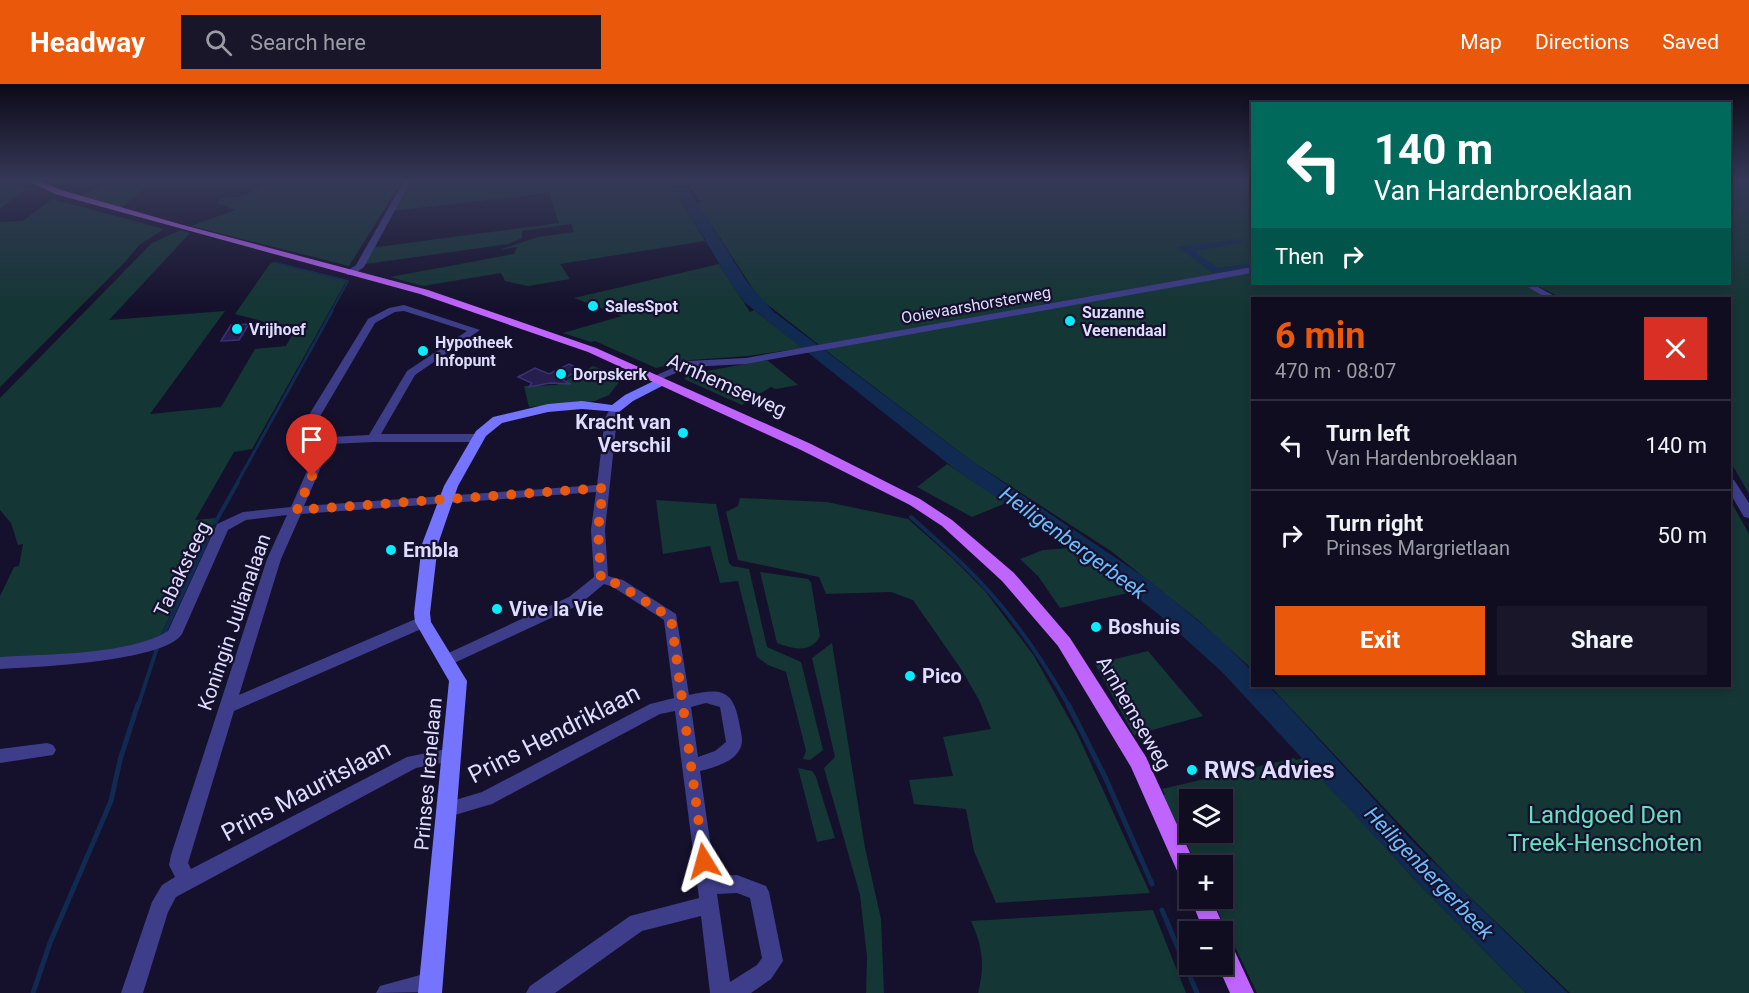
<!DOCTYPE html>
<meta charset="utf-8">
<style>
:root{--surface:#100d21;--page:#19162a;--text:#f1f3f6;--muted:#9c9ca5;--line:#302d3f;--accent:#ea580c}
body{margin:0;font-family:Roboto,sans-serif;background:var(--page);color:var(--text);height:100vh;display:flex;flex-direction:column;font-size:22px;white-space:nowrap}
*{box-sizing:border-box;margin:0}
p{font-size:20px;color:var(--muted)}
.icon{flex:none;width:33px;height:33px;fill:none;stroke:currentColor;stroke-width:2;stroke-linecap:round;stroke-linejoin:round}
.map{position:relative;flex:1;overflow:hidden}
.side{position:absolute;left:1251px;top:213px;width:480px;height:390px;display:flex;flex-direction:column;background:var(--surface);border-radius:0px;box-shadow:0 3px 9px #0003,0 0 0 2px var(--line)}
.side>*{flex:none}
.hud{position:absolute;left:1251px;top:18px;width:480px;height:183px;border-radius:0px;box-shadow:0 3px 9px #0003,0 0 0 2px var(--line);background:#00695c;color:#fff;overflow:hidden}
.buttons{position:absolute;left:1179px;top:705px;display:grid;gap:12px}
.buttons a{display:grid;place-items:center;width:54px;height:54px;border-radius:0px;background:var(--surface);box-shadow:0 3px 9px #0003,0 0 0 2px var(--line);font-size:30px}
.pin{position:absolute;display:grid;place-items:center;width:51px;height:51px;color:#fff;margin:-62px -26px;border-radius:50% 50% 50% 0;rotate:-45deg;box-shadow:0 0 6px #0007}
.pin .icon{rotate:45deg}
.me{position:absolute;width:66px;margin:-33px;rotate:352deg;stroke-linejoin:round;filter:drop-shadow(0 0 4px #0008)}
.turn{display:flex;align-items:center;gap:21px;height:126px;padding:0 24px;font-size:27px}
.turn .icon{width:78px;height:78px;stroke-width:2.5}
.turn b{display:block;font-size:42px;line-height:51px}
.then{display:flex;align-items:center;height:57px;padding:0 24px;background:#0003;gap:12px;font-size:22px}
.round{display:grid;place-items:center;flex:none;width:63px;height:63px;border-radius:0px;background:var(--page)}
.head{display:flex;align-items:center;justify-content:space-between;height:102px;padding:0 24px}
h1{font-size:36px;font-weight:700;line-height:45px;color:var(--accent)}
.primary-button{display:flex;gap:12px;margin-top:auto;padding:12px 24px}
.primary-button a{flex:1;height:69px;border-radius:0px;background:var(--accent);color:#fff;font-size:24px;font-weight:700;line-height:69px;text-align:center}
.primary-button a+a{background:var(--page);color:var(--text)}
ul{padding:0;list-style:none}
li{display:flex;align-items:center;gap:18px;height:90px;padding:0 24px;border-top:2px solid var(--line)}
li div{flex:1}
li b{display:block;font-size:22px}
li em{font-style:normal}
header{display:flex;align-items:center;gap:36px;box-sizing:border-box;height:84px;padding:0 30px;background:var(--accent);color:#fff}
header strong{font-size:28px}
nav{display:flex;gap:33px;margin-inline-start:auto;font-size:21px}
.search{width:420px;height:54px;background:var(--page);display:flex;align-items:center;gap:15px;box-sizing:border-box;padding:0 21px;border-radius:0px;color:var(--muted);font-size:22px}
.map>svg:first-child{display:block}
.green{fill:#143634;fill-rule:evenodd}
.water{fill:#102a51}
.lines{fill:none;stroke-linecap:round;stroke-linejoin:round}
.stream-far3{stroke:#102a51;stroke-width:2}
.stream-far2{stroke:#102a51;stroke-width:3}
.stream-far1{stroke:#102a51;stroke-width:4}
.stream{stroke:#102a51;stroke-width:5}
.building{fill:#261e4c;stroke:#3c3078;stroke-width:1.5}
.street{fill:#3e3d8a;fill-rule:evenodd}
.secondary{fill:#7474fe;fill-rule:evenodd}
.primary{fill:#c064fe;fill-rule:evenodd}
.route{stroke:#ea580c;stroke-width:10;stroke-dasharray:0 18}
.poi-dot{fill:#0aebfd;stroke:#15112c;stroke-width:2}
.labels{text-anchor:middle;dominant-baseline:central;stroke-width:4.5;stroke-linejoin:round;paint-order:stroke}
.far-street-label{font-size:16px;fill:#dfdcff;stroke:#15112c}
.far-poi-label{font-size:16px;font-weight:bold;fill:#dfdcff;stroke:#15112c;text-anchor:start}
.street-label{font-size:20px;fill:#dfdcff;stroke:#15112c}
.poi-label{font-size:20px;font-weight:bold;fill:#dfdcff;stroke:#15112c;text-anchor:start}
.water-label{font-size:21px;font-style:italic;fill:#6bbefe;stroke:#15112c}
.near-street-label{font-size:24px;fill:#dfdcff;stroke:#15112c}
.near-poi-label{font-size:24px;font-weight:bold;fill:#dfdcff;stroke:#15112c;text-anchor:start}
.near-park-label{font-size:24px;fill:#67e0bf;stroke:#15112c}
</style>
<header>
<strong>Headway</strong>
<div class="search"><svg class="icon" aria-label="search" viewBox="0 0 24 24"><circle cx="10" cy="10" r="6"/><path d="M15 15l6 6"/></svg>Search here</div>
<nav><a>Map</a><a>Directions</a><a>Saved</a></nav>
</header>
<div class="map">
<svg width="1749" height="909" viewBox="0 0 1749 909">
<rect width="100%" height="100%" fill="#15112c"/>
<path class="green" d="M0,95L27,105L0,124Z
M179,95L147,103L121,124L81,112L111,96Z
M329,95H403L349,182L191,142L235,126L217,119L222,114C240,113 250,112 263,99Z
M410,95H669L705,157L560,180L570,195L528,202L505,197L501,189L423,202L390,193L514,170L517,163L499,166L538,153L574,148L571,140L522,147V154L508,160L359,181L370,164L559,139L549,109L392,127Z
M682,95H1252V181L1211,187L1214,190L819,261L759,214L697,119L700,118L686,97Z
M1730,95H1749V410L1730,377V214H1561L1534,200H1730Z
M52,115L164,145L139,161L125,178L0,303V138L23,137Z
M181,146L190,149L109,236L225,227L150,330L221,323L255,265L286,262L298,240L268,241L262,237L235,230L270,180L274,178L347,196L252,365L234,368L195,436L216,434L160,553C110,571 53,571 0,576V512L14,483L19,482L23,460L18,461L11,439L0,426V314L152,159Z
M719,180L750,228L754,226L803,264L748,272L691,276L656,284L595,257L591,258L563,249L622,232L574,214Z
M1252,188V200H1524L1550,214H1252V585L1198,536L1111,467L973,378L824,265Z
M767,276L798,301L776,305L771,303L742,321L684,295L690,290Z
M593,282L606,287L619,298L609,311L595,317L529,323L524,302L556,301Z
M947,380L1006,419L972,433L917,403Z
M740,414L827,418L908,435L951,473L985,507L1034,572L1077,649L1150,809L996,819L974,767L966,725L914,720L909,696L953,692L943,653L991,645L979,616L961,585L913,516L891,508L826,510L819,493L738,476L726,428L738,422Z
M656,416L716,420L729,479L732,482L749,485L767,563L801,578L823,666L810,676L803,675L806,667L786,588L768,581L757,573L738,497L720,499L710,462L663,470Z
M1730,416L1749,450V909H1570L1451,795L1270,602H1730Z
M1069,464L1128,509L1060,524L1038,492L1020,475L1043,466Z
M760,488L808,495L811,498L820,552C811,570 792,565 777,559Z
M832,559L865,764L881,835L884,909H866L867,873L860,811L824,684L835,673L812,574Z
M1148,567L1203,632L1134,651L1095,580Z
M1294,674L1296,676L1303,674L1418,799L1526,909H1257L1212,815L1222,814V782L1197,781L1163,711L1165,710L1162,705ZM1190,716H1222V748H1190Z
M798,684L812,687L816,693L835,754L817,758Z
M1153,826L1186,909H978C985,882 983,863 971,837Z"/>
<path class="water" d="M669,95H682L747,198L774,228L973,378L1150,497L1219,554L1252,587V602H1268L1280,613L1416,761L1568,909H1526L1418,799L1222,588L1157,529L1090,477L956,386L744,218L732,201Z
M1242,155V158L1197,167V170L1219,184L1252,179V183L1214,190L1178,163Z"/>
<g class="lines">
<path class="stream-far3" d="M276,179L348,197L331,228"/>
<path class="stream-far2" d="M237,399L332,227"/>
<path class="stream-far1" d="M911,433C941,460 972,487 998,518C1025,550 1048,585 1069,622
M215,439L238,398
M162,554L213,443
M138,622L157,564"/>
<path class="stream" d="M1068,620L1106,695L1152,800
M1162,826L1197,909
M33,909L50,859L111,717L120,676L138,620"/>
</g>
<path class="building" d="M249,240L239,256L221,257L231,241Z
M569,280L580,285L562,296L571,300L550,299L529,303L532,299L518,293L535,284L549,290Z"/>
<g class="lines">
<path class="street" d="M405,95H412L364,183L353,191H347V187L356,181Z
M1252,183V189L746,280L690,283L657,297L653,298L648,295L688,277L746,274Z
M1522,200H1533L1558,214H1547Z
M404,221L480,246L415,291L381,350H478L484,354L478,358H373L331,360L304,422L597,401L605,334L611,323H619L621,325L617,334L605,446L608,492L623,496L676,530L689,611C720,604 733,605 739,638C740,644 742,651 742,656C742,676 716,683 700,687L715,792L737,791L766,802L769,808L783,877L771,895L751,909H710L701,832L642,847L555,909H526L530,902L630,832L699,814L675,627L660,630L492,720L448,733L442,730L439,725L442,720L482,708L650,620L674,614L664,536L613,503L604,500L579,521L452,580H442L439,576L442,572L569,513L594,493L591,446L596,408L301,430L281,475L239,611L418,534H428L430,538L428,542L234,627L188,779L191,785L407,673L451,664L457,666L460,671L457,676L416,684L176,813L168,828L143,909H121L152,818L162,801L175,793L169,781L171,771L267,475L287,431L246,436L228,446L182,550C164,578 34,583 0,585V573C46,570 130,571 168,547L217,440L243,428L291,423L320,358L299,347L368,235L389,224ZM404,227L467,247L407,287L369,351L329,353L312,346L375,239L395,228ZM706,619L720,623L726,658L715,667L698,673L691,623ZM737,809L750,814L762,874L757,881L730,898L717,810Z
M1730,395L1734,396L1749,419V434L1744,433L1730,409Z
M47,659L53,661L56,666L53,671L0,679V665Z
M431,888L438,891L441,898L438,905L431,908L376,909L380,902Z"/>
<path class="secondary" d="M660,294L664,295V301L633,317L619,328L582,325L548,328L502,339L486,352L458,402L438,460L430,529L431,538L467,597L442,909H418L449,597L415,538L414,529L422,460L444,402L476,347L493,333L548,320L582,317L612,321L625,311Z"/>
<path class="primary" d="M24,95H36L61,106L183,141L428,206L596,264L811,360L920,415L952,436L1014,489L1070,554L1146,673L1196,782H1190V801L1182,798L1131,683L1058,562L1002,497L942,442L910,421L801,366L588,268L420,210L55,110Z
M1190,813L1211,814L1226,848L1223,855L1230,857L1254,909H1230L1217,880H1222V848H1204Z"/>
</g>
<linearGradient id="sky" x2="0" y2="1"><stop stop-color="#0c0918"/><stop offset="0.43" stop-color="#353856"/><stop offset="1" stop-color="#353856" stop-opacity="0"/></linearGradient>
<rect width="1749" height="223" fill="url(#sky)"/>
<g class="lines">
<path class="route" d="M312,392L297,426L603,404L598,446L601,495L618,500L671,534L704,777"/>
</g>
<g class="poi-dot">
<circle cx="593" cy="222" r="6"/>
<circle cx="1070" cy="237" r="6"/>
<circle cx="237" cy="245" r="6"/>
<circle cx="423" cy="267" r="6"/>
<circle cx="561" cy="290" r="6"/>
<circle cx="683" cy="349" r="6"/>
<circle cx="391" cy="466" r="6"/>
<circle cx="497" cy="525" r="6"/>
<circle cx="1096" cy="543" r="6"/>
<circle cx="910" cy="592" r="6"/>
<circle cx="1192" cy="686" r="6"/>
</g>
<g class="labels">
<g class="far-street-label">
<text transform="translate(976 221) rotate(-10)">Ooievaarshorsterweg</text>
</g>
<g class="far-poi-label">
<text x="605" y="222">SalesSpot</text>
<text x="1082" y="228">Suzanne<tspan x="1082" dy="18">Veenendaal</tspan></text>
<text x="249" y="245">Vrijhoef</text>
<text x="435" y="258">Hypotheek<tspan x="435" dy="18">Infopunt</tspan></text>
<text x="573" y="290">Dorpskerk</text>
</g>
<g class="street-label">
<text transform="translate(727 301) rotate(24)">Arnhemseweg</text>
<text transform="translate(182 485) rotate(-64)">Tabaksteeg</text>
<text transform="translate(234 538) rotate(-71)">Koningin Julianalaan</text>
<text transform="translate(1134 629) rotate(60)">Arnhemseweg</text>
<text transform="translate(428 690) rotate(-85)">Prinses Irenelaan</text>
</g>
<g class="poi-label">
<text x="671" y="338" text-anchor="end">Kracht van<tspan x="671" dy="23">Verschil</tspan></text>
<text x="403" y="466">Embla</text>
<text x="509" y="525">Vive la Vie</text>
<text x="1108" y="543">Boshuis</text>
<text x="922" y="592">Pico</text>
</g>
<g class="water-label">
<text transform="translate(1073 459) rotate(36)">Heiligenbergerbeek</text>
<text transform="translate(1429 789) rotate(46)">Heiligenbergerbeek</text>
</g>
<g class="near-street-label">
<text transform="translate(554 650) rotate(-27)">Prins Hendriklaan</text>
<text transform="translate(306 707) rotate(-28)">Prins Mauritslaan</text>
</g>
<g class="near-poi-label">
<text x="1204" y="686">RWS Advies</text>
</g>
<g class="near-park-label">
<text x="1605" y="731">Landgoed Den<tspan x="1605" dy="28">Treek-Henschoten</tspan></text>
</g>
</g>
</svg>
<div class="buttons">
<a><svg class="icon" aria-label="layers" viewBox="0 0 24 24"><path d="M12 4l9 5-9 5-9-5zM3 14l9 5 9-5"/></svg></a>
<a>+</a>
<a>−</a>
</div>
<div class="pin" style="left:312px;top:392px;background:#d93025"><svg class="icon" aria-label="arrive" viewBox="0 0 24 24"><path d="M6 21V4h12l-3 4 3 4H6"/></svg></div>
<svg class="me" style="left:704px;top:777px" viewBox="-20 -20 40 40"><path d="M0-17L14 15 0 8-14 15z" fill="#ea580c" stroke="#fff" stroke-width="4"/></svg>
<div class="hud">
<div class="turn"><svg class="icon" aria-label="left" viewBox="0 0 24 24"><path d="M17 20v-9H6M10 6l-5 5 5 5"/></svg><div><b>140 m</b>Van Hardenbroeklaan</div></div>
<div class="then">Then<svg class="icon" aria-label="right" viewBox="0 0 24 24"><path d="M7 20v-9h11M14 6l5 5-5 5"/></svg></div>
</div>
<section class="side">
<div class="head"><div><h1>6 min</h1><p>470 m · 08:07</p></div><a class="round" style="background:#d93025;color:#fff"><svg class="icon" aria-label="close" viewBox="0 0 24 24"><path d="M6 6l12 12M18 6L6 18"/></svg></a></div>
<ul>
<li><svg class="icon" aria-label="left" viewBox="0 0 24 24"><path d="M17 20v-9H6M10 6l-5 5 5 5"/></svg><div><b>Turn left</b><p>Van Hardenbroeklaan</p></div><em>140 m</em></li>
<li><svg class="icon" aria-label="right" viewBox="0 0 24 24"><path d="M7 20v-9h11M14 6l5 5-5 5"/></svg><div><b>Turn right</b><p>Prinses Margrietlaan</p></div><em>50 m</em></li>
</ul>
<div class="primary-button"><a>Exit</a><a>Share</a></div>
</section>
</div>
